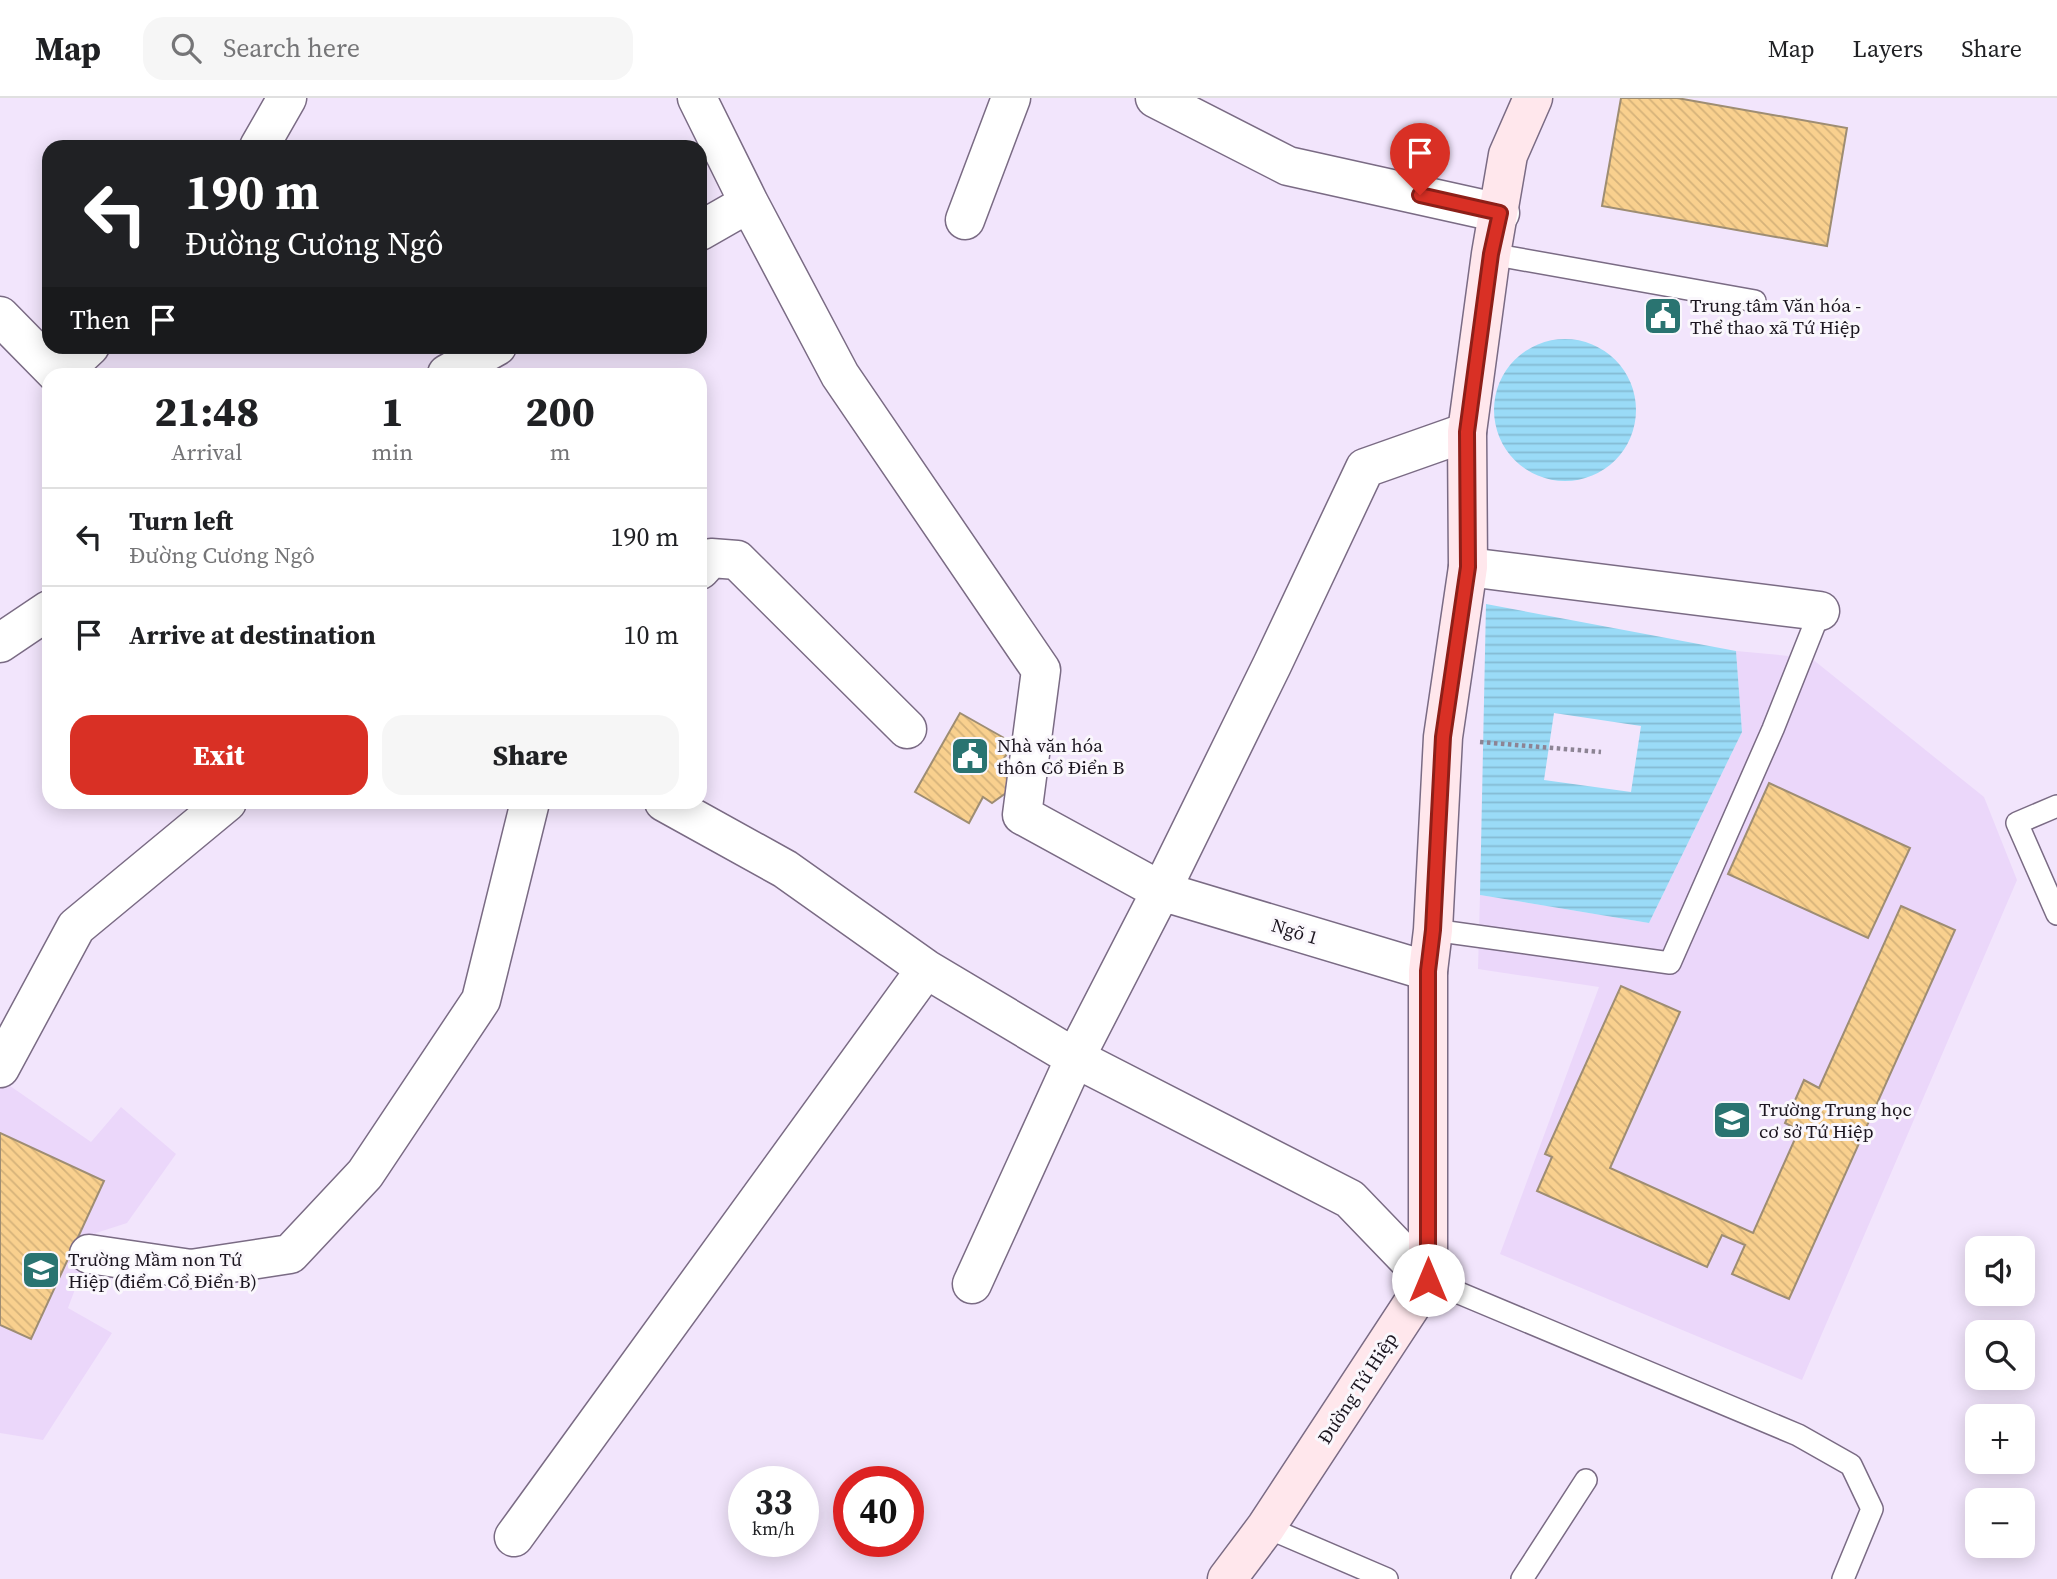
<!DOCTYPE html>
<meta charset="utf-8">
<style>
:root{--surface:#fff;--page:#f6f6f6;--text:#202124;--muted:#757577;--line:#e0e0e0;--accent:#d93025}
body{margin:0;font-family:"Source Serif 4",serif;background:var(--page);color:var(--text);height:100vh;display:flex;flex-direction:column;font-size:26px;white-space:nowrap}
*{box-sizing:border-box;margin:0}
p{font-size:23px;color:var(--muted)}
.icon{flex:none;width:38px;height:38px;fill:none;stroke:currentColor;stroke-width:2;stroke-linecap:round;stroke-linejoin:round}
.map{position:relative;flex:1;overflow:hidden}
.details{position:absolute;left:42px;top:270px;width:665px;height:441px;display:flex;flex-direction:column;background:var(--surface);border-radius:21px;box-shadow:0 4px 18px #0003}
.details>*{flex:none}
.banner{position:absolute;left:42px;top:42px;width:665px;height:214px;border-radius:21px;box-shadow:0 4px 18px #0003;background:#202124;color:#fff;overflow:hidden}
.tools{position:absolute;left:1965px;top:1138px;display:grid;gap:14px}
.tools a{display:grid;place-items:center;width:70px;height:70px;border-radius:14px;background:var(--surface);box-shadow:0 4px 18px #0003;font-size:35px}
.speed{position:absolute;left:728px;top:1368px;display:flex;gap:14px;font-size:35px;font-weight:700;text-align:center}
.speed>*{display:grid;place-content:center;width:91px;height:91px;border-radius:50%;background:var(--surface);box-shadow:0 4px 18px #0003;line-height:1}
.speed small{font-size:18px;font-weight:400}
.speed .limit{border:10px solid #d22;background:#fff;color:#111}
.pin{position:absolute;display:grid;place-items:center;width:60px;height:60px;color:#fff;margin:-72px -30px;border-radius:50% 50% 50% 0;rotate:-45deg;box-shadow:0 0 7px #0007}
.pin .icon{rotate:45deg}
.me{position:absolute;width:77px;margin:-38px;rotate:0deg;stroke-linejoin:round;filter:drop-shadow(0 0 5px #0008)}
.turn{display:flex;align-items:center;gap:24px;height:147px;padding:0 28px;font-size:32px}
.turn .icon{width:91px;height:91px;stroke-width:2.5}
.turn b{display:block;font-size:49px;line-height:60px}
.then{display:flex;align-items:center;height:66px;padding:0 28px;background:#0003;gap:14px;font-size:26px}
.eta{display:flex;justify-content:space-evenly;align-items:center;height:119px;text-align:center}
.eta b{font-size:42px;font-weight:800;line-height:49px}
.cta{display:flex;gap:14px;margin-top:auto;padding:14px 28px}
.cta a{flex:1;height:80px;border-radius:21px;background:var(--accent);color:#fff;font-size:28px;font-weight:800;line-height:80px;text-align:center}
.cta a+a{background:var(--page);color:var(--text)}
ul{padding:0;list-style:none}
li{display:flex;align-items:center;gap:21px;height:98px;padding:0 28px;border-top:2px solid var(--line)}
li div{flex:1}
li b{display:block;font-size:26px}
li em{font-style:normal}
header{display:flex;align-items:center;gap:42px;box-sizing:border-box;height:98px;padding:0 35px;background:var(--surface);border-bottom:2px solid var(--line)}
header strong{font-size:33px}
nav{display:flex;gap:38px;margin-inline-start:auto;font-size:24px}
.search{width:490px;height:63px;background:var(--page);display:flex;align-items:center;gap:18px;box-sizing:border-box;padding:0 24px;border-radius:21px;color:var(--muted);font-size:26px}
.map>svg:first-child{display:block}
.built{fill:#ebd7fa}
.water{fill:url(#water-rules);fill-rule:evenodd}
.building{fill:url(#building-back-hatch);stroke:#9e8d73;stroke-width:2}
.lines{fill:none;stroke-linecap:round;stroke-linejoin:round}
.lane-casing{stroke:#7a6b84;stroke-width:24}
.street-casing{stroke:#7a6b84;stroke-width:41}
.secondary-casing{stroke:#7a6b84;stroke-width:41}
.path{stroke:#8d8494;stroke-width:4.5;stroke-dasharray:3.5 3.5;stroke-linecap:butt}
.lane{stroke:#fff;stroke-width:21}
.street{stroke:#fff;stroke-width:38}
.secondary{stroke:#ffe7ec;stroke-width:38}
.route-casing{stroke:#8d1f18;stroke-width:18}
.route{stroke:#d93025;stroke-width:12}
.labels{text-anchor:middle;dominant-baseline:central;stroke-width:6;stroke-linejoin:round;paint-order:stroke}
.poi-label{font-size:19px;fill:#1b151f;stroke:#faf7fc;text-anchor:start}
.street-label{font-size:19px;fill:#1b151f;stroke:#faf7fc}
</style>
<header>
<strong>Map</strong>
<div class="search"><svg class="icon" aria-label="search" viewBox="0 0 24 24"><circle cx="10" cy="10" r="6"/><path d="M15 15l6 6"/></svg>Search here</div>
<nav><a>Map</a><a>Layers</a><a>Share</a></nav>
</header>
<div class="map">
<svg width="2057" height="1481" viewBox="0 0 2057 1481">
<defs>
<pattern id="water-rules" width="6" height="5" patternUnits="userSpaceOnUse" patternTransform="scale(1.75)"><rect width="6" height="5" fill="#9adbf7"/><path d="M0 2.5h6" fill="none" stroke="#84bbd3"/></pattern>
<pattern id="building-back-hatch" width="6" height="6" patternUnits="userSpaceOnUse" patternTransform="scale(1.75)"><rect width="6" height="6" fill="#f9d08e"/><path d="M-1 5l2 2M0 0l6 6M5-1l2 2" fill="none" stroke="#d5b27a"/></pattern>
</defs>
<rect width="100%" height="100%" fill="#f2e5fc"/>
<path class="built" d="M1736,553L1811,560L1984,699L2017,782L1802,1282L1500,1156L1599,889L1478,871L1480,797L1649,825L1742,634Z
M0,981L91,1044L121,1009L176,1056L127,1125L96,1135L68,1210L112,1235L43,1342L0,1335Z"/>
<path class="water" d="M1494 312a71 71 0 1 1 142 0a71 71 0 1 1-142 0Z
M1486,506L1736,553L1742,634L1649,825L1480,797ZM1554,615L1641,628L1631,694L1544,682Z"/>
<path class="building" d="M1621,0H1677L1847,30L1827,148L1602,108Z
M960,615L1013,645L998,671L1010,678L1006,695L992,705L983,699L969,725L915,694Z
M1769,685L1910,750L1868,840L1728,776Z
M1901,808L1955,832L1789,1201L1732,1176L1745,1147L1722,1137L1707,1169L1537,1093L1552,1059L1545,1056L1621,888L1680,914L1610,1070L1753,1135L1799,1032L1785,1025L1804,982L1819,990Z
M0,1035L104,1083L31,1241L0,1227Z"/>
<g class="lines">
<defs>
<path id="lane" d="M1491,156L1755,203
M2057,708L2017,725L2057,816
M1433,832L1670,865L1773,631L1820,513
M1428,1182L1798,1337L1851,1367L1872,1411L1843,1481
M1266,1429L1387,1481
M1522,1481L1586,1382"/>
<path id="street" d="M697,0L749,105L840,277L1041,572L1022,717L1161,793L1428,873
M1155,0L1288,68L1500,115
M259,49L287,0
M965,122L1011,0
M700,133L749,105
M0,218L57,276
M60,276L90,248
M447,276L497,248
M1468,469L1820,513
M700,472L711,460L737,462L907,631
M0,545L49,512
M664,704L785,771L926,871L1075,960L1350,1101L1428,1182
M0,970L76,829L227,704
M89,1156L191,1171L290,1156L365,1076L481,902L530,704
M972,1186L1075,960L1161,793L1272,567L1365,370L1467,334
M514,1439L926,871"/>
<path id="secondary" d="M1227,1481L1266,1429L1428,1182V873L1433,832L1443,639L1468,469L1467,334L1491,156L1508,57L1533,0"/>
</defs>
<use href="#lane" class="lane-casing"/>
<use href="#street" class="street-casing"/>
<use href="#secondary" class="secondary-casing"/>
<path class="path" d="M1480,644L1601,654"/>
<use href="#lane" class="lane"/>
<use href="#street" class="street"/>
<use href="#secondary" class="secondary"/>
</g>
<g class="lines">
<defs>
<path id="route" d="M1420,97L1500,115L1491,156L1467,334L1468,469L1443,639L1433,832L1428,873V1182"/>
</defs>
<use href="#route" class="route-casing"/>
<use href="#route" class="route"/>
</g>
<defs>
<symbol id="civic-square" viewBox="-11 -11 22 22"><rect x="-9" y="-9" width="18" height="18" rx="4" fill="#2a7471" stroke="#faf7fc"/><path d="M-.6-6.5H3V-4.5H.6V-3L4-1V1h2V6H-6V1h2V-1L-.6-3ZM-1.2 2.5V6h2.4V2.5Z" fill="#fff"/></symbol>
<symbol id="school-square" viewBox="-11 -11 22 22"><rect x="-9" y="-9" width="18" height="18" rx="4" fill="#2a7471" stroke="#faf7fc"/><path d="M0-5L7-2L0 1L-7-2ZM-4 1L0 2.5L4 1V4Q0 6-4 4Z" fill="#fff"/></symbol>
</defs>
<g fill-rule="evenodd">
<use href="#civic-square" x="1641" y="196" width="44" height="44"/>
<use href="#civic-square" x="948" y="636" width="44" height="44"/>
<use href="#school-square" x="1710" y="1000" width="44" height="44"/>
<use href="#school-square" x="19" y="1150" width="44" height="44"/>
</g>
<g class="labels">
<g class="poi-label">
<text x="1690" y="207">Trung tâm Văn hóa -<tspan x="1690" dy="22">Thể thao xã Tứ Hiệp</tspan></text>
<text x="997" y="647">Nhà văn hóa<tspan x="997" dy="22">thôn Cổ Điển B</tspan></text>
<text x="1759" y="1011">Trường Trung học<tspan x="1759" dy="22">cơ sở Tứ Hiệp</tspan></text>
<text x="68" y="1161">Trường Mầm non Tứ<tspan x="68" dy="22">Hiệp (điểm Cổ Điển B)</tspan></text>
</g>
<g class="street-label">
<text transform="translate(1295 833) rotate(17)">Ngõ 1</text>
<text transform="translate(1357 1290) rotate(-57)">Đường Tứ Hiệp</text>
</g>
</g>
</svg>
<div class="tools">
<a><svg class="icon" aria-label="sound" viewBox="0 0 24 24"><path d="M4 9h4l5-4v14l-5-4H4zM17 9q2 3 0 6"/></svg></a>
<a><svg class="icon" aria-label="search" viewBox="0 0 24 24"><circle cx="10" cy="10" r="6"/><path d="M15 15l6 6"/></svg></a>
<a>+</a>
<a>−</a>
</div>
<div class="speed"><div>33<small>km/h</small></div><div class="limit">40</div></div>
<div class="pin" style="left:1420px;top:97px;background:#d93025"><svg class="icon" aria-label="arrive" viewBox="0 0 24 24"><path d="M6 21V4h12l-3 4 3 4H6"/></svg></div>
<svg class="me" style="left:1428px;top:1182px" viewBox="-20 -20 40 40"><circle r="19" fill="#fff"/><path d="M0-13L10 11 0 6-10 11z" fill="#d93025"/></svg>
<div class="banner">
<div class="turn"><svg class="icon" aria-label="left" viewBox="0 0 24 24"><path d="M17 20v-9H6M10 6l-5 5 5 5"/></svg><div><b>190 m</b>Đường Cương Ngô</div></div>
<div class="then">Then<svg class="icon" aria-label="arrive" viewBox="0 0 24 24"><path d="M6 21V4h12l-3 4 3 4H6"/></svg></div>
</div>
<section class="details">
<div class="eta">
<div><b>21:48</b><p>Arrival</p></div>
<div><b>1</b><p>min</p></div>
<div><b>200</b><p>m</p></div>
</div>
<ul>
<li><svg class="icon" aria-label="left" viewBox="0 0 24 24"><path d="M17 20v-9H6M10 6l-5 5 5 5"/></svg><div><b>Turn left</b><p>Đường Cương Ngô</p></div><em>190 m</em></li>
<li><svg class="icon" aria-label="arrive" viewBox="0 0 24 24"><path d="M6 21V4h12l-3 4 3 4H6"/></svg><div><b>Arrive at destination</b></div><em>10 m</em></li>
</ul>
<div class="cta"><a>Exit</a><a>Share</a></div>
</section>
</div>
